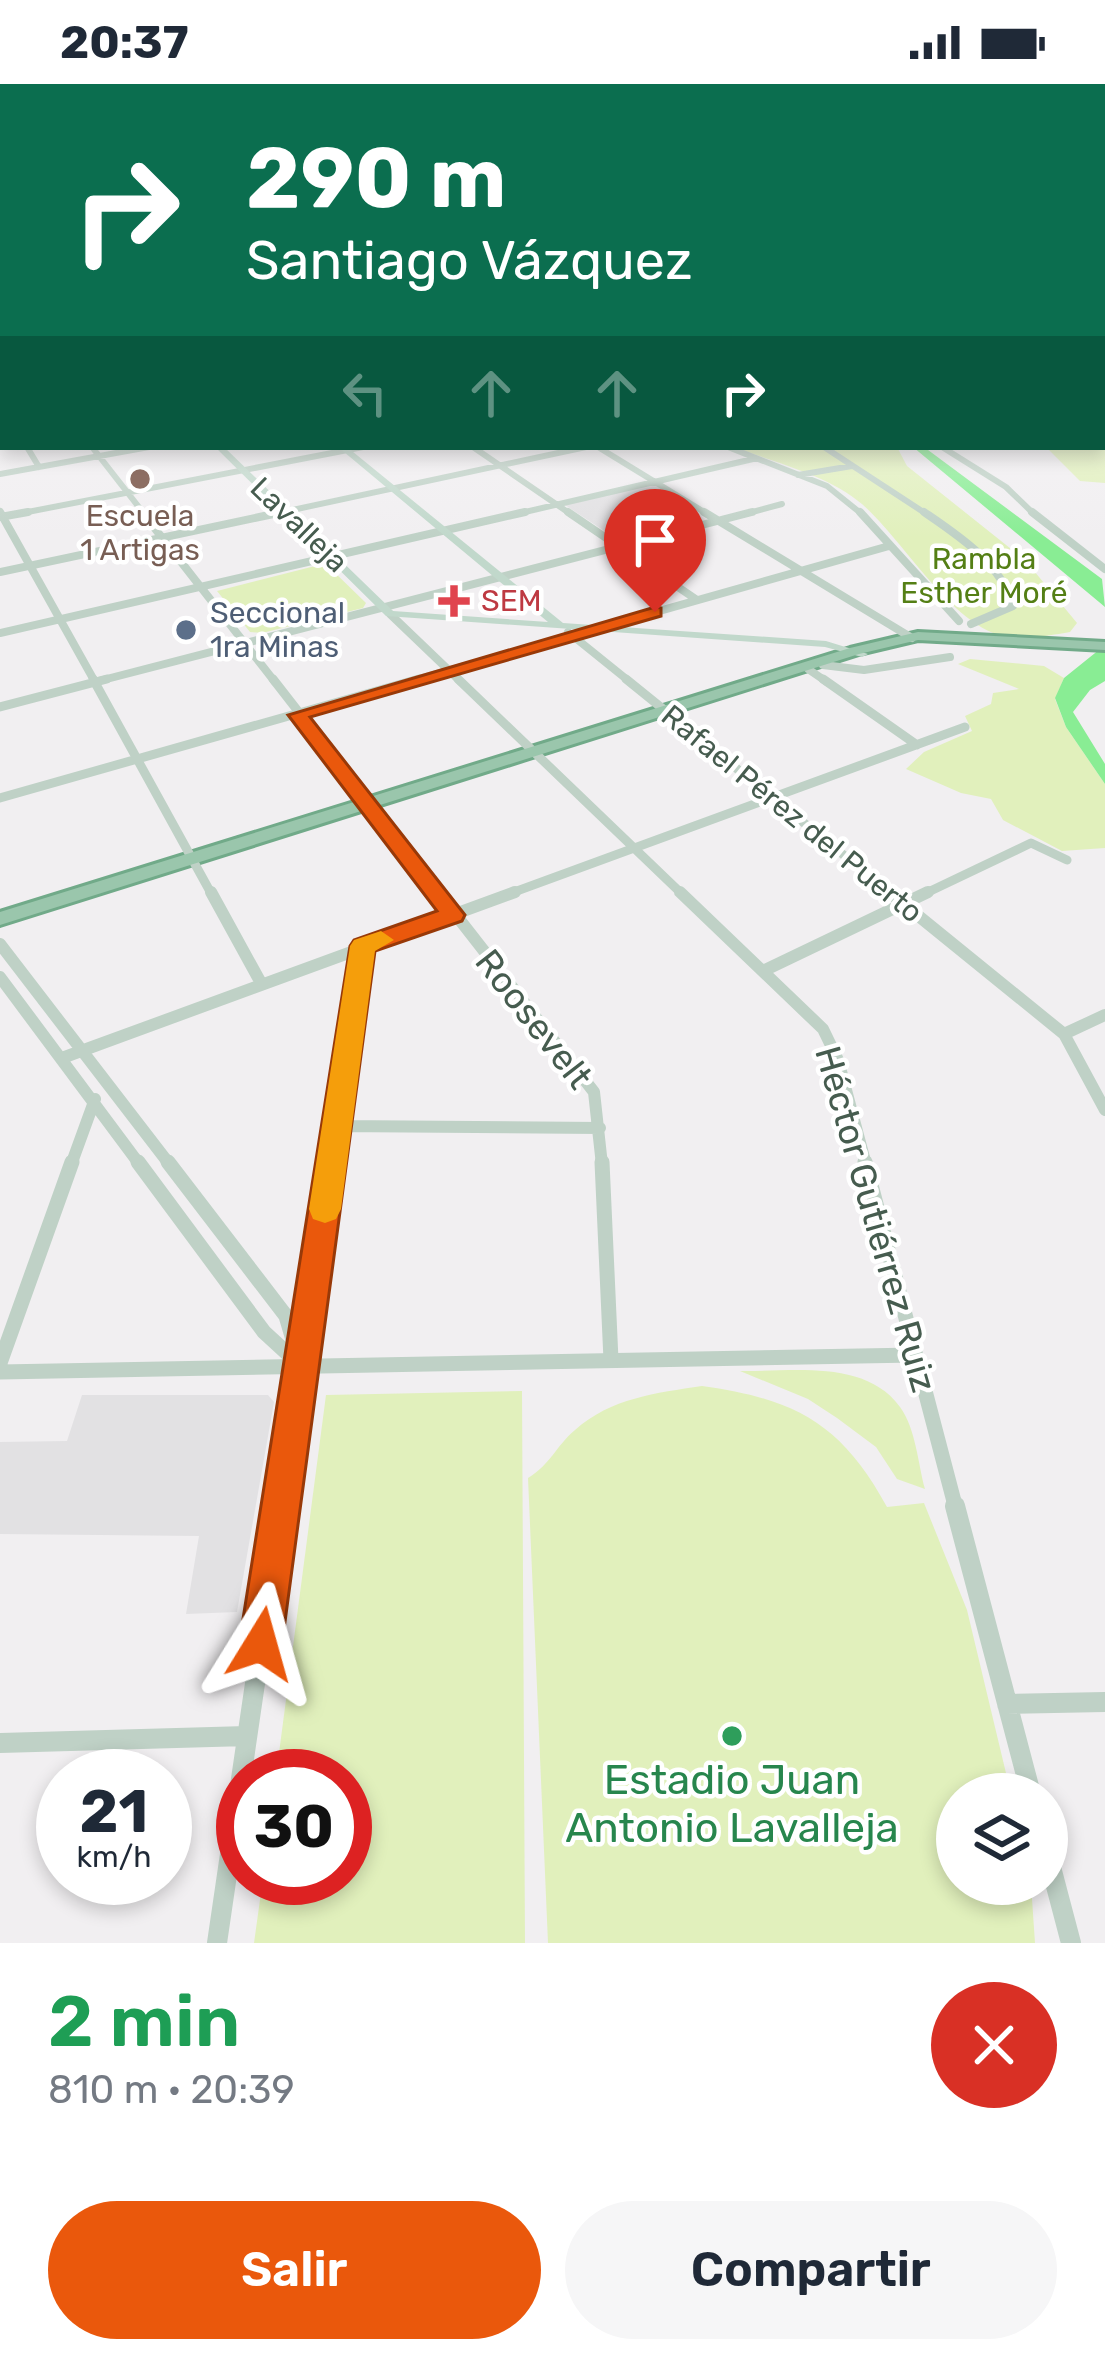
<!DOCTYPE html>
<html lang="es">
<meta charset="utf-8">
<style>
:root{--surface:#fff;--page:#f6f6f7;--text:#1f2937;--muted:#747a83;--accent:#ea580c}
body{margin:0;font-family:Rubik,sans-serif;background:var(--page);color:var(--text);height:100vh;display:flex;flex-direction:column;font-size:45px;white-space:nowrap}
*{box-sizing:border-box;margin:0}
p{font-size:39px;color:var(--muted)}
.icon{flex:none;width:66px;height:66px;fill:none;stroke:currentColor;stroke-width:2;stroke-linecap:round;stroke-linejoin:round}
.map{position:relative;height:1859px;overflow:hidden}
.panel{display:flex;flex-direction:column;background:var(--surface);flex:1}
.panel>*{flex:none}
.hud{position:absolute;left:0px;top:0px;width:1107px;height:366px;box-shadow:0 6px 18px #0003;background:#0b6e4f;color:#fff;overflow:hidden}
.tools{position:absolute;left:936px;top:1689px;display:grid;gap:24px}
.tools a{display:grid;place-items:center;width:132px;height:132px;border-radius:50%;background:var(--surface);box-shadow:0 6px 18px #0003;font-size:60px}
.speed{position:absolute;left:36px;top:1665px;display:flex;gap:24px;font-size:60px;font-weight:700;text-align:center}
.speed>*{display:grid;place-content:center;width:156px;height:156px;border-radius:50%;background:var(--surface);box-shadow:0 6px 18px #0003;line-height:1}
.speed small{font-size:30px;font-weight:400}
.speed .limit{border:18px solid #d22;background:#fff;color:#111}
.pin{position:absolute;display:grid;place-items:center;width:102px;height:102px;color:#fff;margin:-123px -51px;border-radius:50% 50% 50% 0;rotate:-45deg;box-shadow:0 0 12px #0007}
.pin .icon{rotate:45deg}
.me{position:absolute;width:132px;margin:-66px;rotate:8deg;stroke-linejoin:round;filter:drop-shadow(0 0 9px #0008)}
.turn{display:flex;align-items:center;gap:42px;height:252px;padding:0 48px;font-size:54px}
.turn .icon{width:156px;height:156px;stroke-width:2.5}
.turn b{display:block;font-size:84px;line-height:102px}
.lanes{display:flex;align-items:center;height:114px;padding:0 48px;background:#0003;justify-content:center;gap:60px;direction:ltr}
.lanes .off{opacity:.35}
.round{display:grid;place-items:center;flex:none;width:126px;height:126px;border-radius:63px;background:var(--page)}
.overview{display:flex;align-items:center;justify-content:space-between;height:204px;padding:0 48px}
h1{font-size:72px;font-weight:600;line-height:90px;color:#1e9e55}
.action{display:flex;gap:24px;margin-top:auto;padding:24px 48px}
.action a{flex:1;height:138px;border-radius:72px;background:var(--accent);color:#fff;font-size:48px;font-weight:600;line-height:138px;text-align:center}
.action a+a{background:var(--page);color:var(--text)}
.status{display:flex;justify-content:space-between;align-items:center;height:84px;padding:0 60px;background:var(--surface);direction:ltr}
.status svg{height:33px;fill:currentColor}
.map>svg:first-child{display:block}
.education{fill:#e2e1e3}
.green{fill:#e1f0bc}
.water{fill:#89ed94}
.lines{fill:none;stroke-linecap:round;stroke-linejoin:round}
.trunk-casing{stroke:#71aa89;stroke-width:6}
.minor-far5{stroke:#bfd1c6;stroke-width:6}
.minor-far4{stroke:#bfd1c6;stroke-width:8}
.minor-far3{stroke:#bfd1c6;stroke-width:9}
.minor-far2{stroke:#bfd1c6;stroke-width:12}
.minor-far1{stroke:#bfd1c6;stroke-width:15}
.minor{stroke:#bfd1c6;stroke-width:20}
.secondary{fill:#c1d8cb;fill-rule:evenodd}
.trunk{fill:#9ac6ac;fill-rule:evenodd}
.route{fill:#ea580c;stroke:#983908;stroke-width:3}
.slow{fill:#f59e0b}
.education-dot{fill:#8d6e63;stroke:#fff;stroke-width:4.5}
.health-dot{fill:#e0444e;stroke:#fff;stroke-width:4.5}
.service-dot{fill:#5c6f8a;stroke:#fff;stroke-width:4.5}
.leisure-dot{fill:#2e9e5b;stroke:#fff;stroke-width:4.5}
.labels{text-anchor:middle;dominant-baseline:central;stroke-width:9;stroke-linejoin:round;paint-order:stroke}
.far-education-label{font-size:30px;fill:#785e54;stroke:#fff}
.far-street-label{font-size:30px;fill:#465c4f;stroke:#fff}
.far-park-label{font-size:30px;fill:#547f15;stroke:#fff}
.far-health-label{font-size:30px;fill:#be3a42;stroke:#fff;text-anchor:start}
.far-service-label{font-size:30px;fill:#4e5e75;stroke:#fff;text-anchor:start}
.street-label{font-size:36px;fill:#465c4f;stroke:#fff}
.near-leisure-label{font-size:42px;fill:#27864d;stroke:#fff}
</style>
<div class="status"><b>20:37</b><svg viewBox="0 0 49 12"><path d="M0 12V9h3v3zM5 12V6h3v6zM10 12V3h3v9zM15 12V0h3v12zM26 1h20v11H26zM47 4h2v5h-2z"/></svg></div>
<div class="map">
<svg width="1105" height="1859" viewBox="0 0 1105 1859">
<rect width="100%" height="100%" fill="#f1eff1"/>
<path class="education" d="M654,400L681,416L623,430L639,443L609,450L565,421Z
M82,1311H268L274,1318L237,1528L186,1530L199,1452L0,1450V1358L67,1357Z"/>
<path class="green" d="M1105,334V399L1080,397L1046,363H1104Z
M734,363H897L907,382L1025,476L1077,539L1070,548C1048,552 1017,557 996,550C947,533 901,454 862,420C828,391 776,379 734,363Z
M319,481L328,482L366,519L363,524L262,549L250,548L217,507Z
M970,575L1044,582L1064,594L1055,615L1066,643L1105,700V764L1062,767L1003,736L991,715L961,709L906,685L924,668L972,647L965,632L991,620L993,609L1019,605L958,580Z
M740,1287C793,1288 865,1275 900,1323C916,1345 918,1380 925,1405L897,1395L876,1363L837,1334L808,1315Z
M702,1302C795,1315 841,1339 887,1423L924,1419L967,1526L1011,1710H957V1800H1031L1035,1859H548L528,1394C550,1381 556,1362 575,1346C611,1314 656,1309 702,1302Z
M522,1307L525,1859H254L263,1794H345V1692H276L326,1311Z"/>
<path class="water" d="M913,363H924L1102,495L1105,523Z
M1105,561V597L1090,606L1073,628L1105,680V700L1066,643L1055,614L1064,594Z"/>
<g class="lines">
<defs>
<path id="trunk" d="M918,548L1105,558V566L918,556L859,570L0,841V828L850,564Z"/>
</defs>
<use href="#trunk" class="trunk-casing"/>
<path class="minor-far5" d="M27,363L39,383
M92,363L145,431
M473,363L572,431
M598,363L709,431
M728,363L827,402L863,431
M824,363L928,431
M942,363L1006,403L1035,431
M0,390L149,363
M798,391L852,382
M12,431L363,363
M269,431L586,363
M512,431L753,375
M741,431L782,420"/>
<path class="minor-far4" d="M0,428L95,598
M142,428L275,598
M568,428L697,516
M704,428L912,554
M860,428L959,537
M924,428C959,452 1001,479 1013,522L971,540
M1032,428L1105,485
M0,433L28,428
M0,488L283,428
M390,530L461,598
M568,548L630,598
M0,549L525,428
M823,581L864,586L950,573
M808,585L827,598
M95,598L752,428
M408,598L889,462"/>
<path class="minor-far3" d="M93,595L212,811
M273,595L441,811
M458,595L683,811
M626,595L893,811
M823,595L917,661
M0,623L107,595
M0,714L419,595
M506,811L965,643
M922,811L1031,759L1067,776"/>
<path class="minor-far2" d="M211,808L261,899
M438,808L594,1008L602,1081
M680,808L823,945L838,976L866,1081
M889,808L1064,950L1105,1026
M0,860L170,1081
M763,887L928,808
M0,893L140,1081
M1064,950L1105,931
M62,974L515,808
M337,1042L600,1044
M71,1081L95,1015
M331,1081L363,862"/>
<path class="minor-far1" d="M138,1078L264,1248L301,1282
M168,1078L286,1232L299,1276
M602,1078L611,1276
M865,1078L956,1425
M0,1279L72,1078
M0,1288L915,1271
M281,1425L331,1078"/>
<path class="minor" d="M955,1422L1031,1710
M1007,1620L1105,1618
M0,1659L247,1652
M1047,1768L1071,1859
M217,1859L281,1422"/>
<path class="secondary" d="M215,363H224L393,527L548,538L338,363H347L563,539L826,557L868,570L862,573L825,563L386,532Z"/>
<use href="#trunk" class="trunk"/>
</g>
<linearGradient id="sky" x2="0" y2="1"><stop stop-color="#82cbc6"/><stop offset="0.43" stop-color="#f9f8f9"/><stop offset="1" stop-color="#f9f8f9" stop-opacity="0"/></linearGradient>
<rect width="1105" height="454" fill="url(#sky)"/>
<path class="route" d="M655,523L661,524V532L310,633L465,831L462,837L375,867L282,1560L276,1575L261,1581L246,1575L239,1560L350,862L354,856L437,827L288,631Z"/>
<path class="slow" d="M381,847L394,856L375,867L341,1125L336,1135L325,1139L313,1135L309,1125L350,862L354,856Z"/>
<circle class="education-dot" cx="140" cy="395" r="12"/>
<path class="health-dot" d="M448 499h12v12h12v12h-12v12h-12v-12h-12v-12h12z"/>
<circle class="service-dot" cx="186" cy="546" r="12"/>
<circle class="leisure-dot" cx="732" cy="1652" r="12"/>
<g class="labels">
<g class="far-education-label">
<text x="140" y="432">Escuela<tspan x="140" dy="34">1 Artigas</tspan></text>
</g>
<g class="far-street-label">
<text transform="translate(299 441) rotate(44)">Lavalleja</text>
<text transform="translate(792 730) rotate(39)">Rafael Pérez del Puerto</text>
</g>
<g class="far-park-label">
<text x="984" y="475">Rambla<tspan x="984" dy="34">Esther Moré</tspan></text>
</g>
<g class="far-health-label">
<text x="481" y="517">SEM</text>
</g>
<g class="far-service-label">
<text x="210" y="529">Seccional<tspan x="210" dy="34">1ra Minas</tspan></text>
</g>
<g class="street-label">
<text transform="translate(534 935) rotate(52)">Roosevelt</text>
<text transform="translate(876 1135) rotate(74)">Héctor Gutiérrez Ruiz</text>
</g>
<g class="near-leisure-label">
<text x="732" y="1696">Estadio Juan<tspan x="732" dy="48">Antonio Lavalleja</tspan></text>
</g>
</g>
</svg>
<div class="tools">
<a><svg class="icon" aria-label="layers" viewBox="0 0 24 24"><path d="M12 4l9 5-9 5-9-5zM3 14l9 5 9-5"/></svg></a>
</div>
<div class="speed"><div>21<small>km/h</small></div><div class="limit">30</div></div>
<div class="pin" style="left:655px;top:528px;background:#d93025"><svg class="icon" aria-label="arrive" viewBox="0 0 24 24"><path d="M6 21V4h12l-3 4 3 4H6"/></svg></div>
<svg class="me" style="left:261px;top:1560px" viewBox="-20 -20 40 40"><path d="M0-17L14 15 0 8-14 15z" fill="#ea580c" stroke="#fff" stroke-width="4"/></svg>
<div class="hud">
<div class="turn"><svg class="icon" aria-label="right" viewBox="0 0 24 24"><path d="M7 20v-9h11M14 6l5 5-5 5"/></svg><div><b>290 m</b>Santiago Vázquez</div></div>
<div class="lanes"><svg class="icon off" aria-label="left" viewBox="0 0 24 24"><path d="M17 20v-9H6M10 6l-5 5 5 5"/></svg><svg class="icon off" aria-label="ahead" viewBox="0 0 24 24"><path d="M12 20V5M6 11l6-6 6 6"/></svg><svg class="icon off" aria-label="ahead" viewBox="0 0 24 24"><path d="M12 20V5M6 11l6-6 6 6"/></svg><svg class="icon" aria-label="right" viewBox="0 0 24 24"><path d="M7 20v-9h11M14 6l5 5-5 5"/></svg></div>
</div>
</div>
<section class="panel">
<div class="overview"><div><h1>2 min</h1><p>810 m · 20:39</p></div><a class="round" style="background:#d93025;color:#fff"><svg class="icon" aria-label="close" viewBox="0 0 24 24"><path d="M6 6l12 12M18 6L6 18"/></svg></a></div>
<div class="action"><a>Salir</a><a>Compartir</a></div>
</section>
